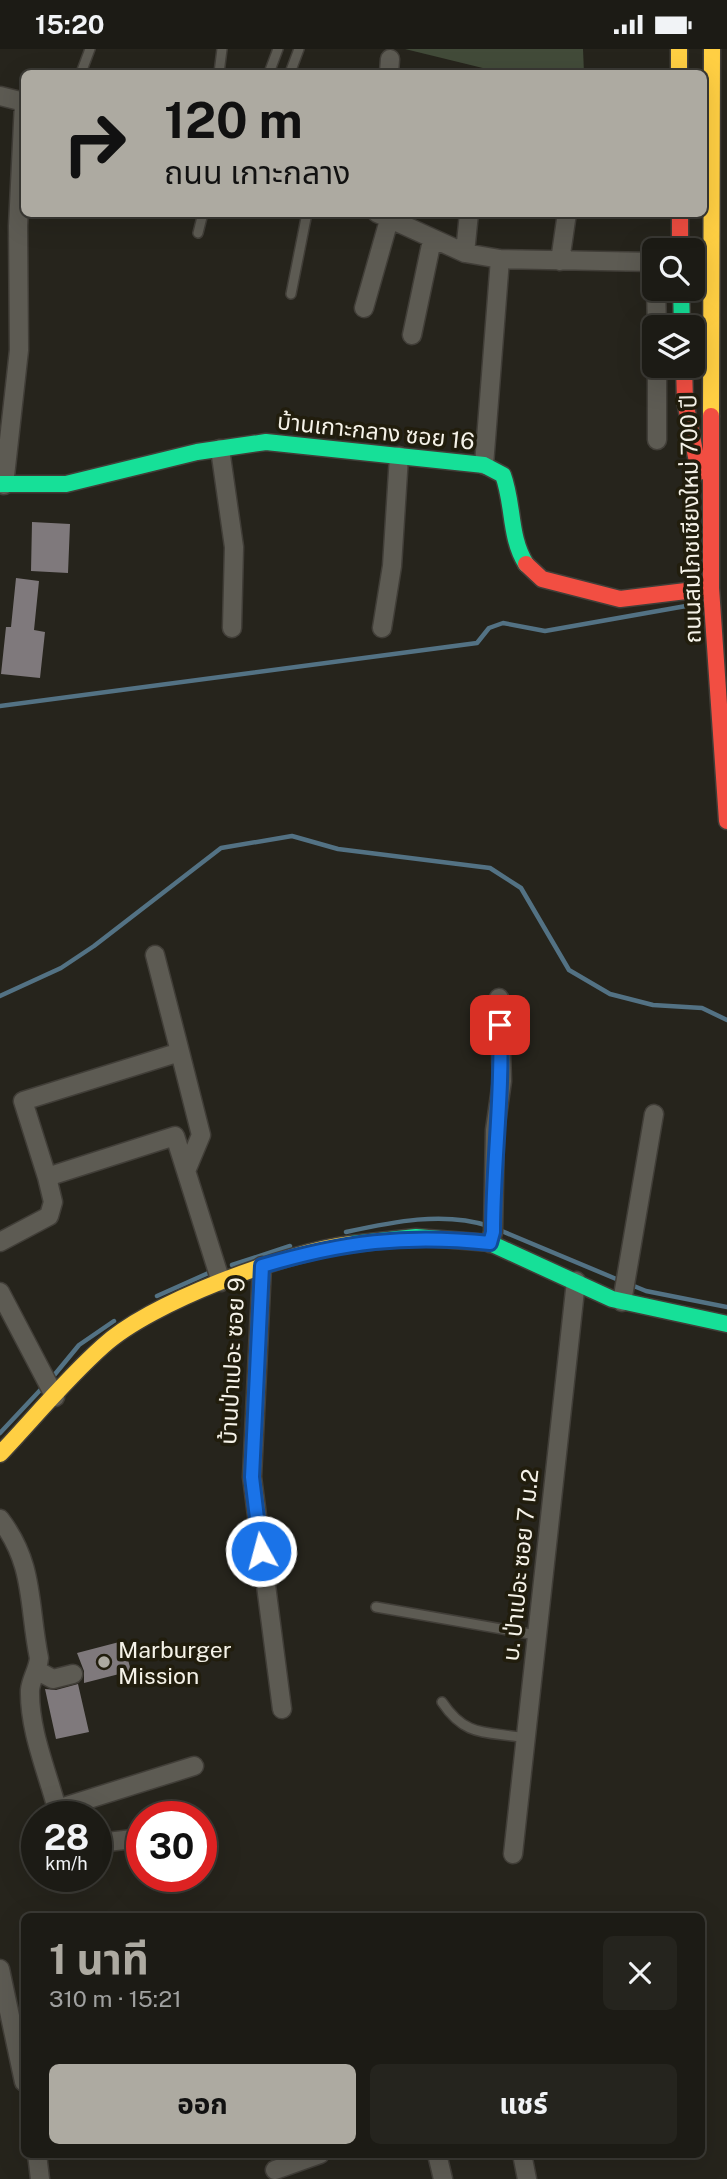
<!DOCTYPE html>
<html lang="th">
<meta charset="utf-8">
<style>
:root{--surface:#1c1b15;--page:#25241e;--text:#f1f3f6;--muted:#a0a1a0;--line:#3a3934;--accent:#adaaa1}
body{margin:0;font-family:"Public Sans","Noto Sans Thai",sans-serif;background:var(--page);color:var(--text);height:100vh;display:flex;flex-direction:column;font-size:26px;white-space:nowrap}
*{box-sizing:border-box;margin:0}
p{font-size:23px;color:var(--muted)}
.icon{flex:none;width:38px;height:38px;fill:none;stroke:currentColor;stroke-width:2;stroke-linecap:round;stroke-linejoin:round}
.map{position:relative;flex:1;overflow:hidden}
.sheet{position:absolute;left:21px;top:1864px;width:684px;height:245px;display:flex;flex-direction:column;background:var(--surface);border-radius:10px;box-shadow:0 7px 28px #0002,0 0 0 2px var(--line)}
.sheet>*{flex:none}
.banner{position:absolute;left:21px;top:21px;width:686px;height:147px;border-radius:10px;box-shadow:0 7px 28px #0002,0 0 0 2px var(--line);background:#adaaa1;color:#111;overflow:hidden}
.tools{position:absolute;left:642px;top:189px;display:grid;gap:14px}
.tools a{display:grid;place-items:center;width:63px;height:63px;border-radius:10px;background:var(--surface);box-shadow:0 7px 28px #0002,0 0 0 2px var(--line);font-size:35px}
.speed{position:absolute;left:21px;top:1752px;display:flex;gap:14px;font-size:35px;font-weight:700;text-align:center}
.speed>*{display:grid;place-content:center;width:91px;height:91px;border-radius:50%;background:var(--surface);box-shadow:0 7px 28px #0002,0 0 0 2px var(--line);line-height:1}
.speed small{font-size:18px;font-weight:400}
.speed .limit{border:10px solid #d22;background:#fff;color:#111}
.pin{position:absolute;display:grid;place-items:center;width:60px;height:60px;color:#fff;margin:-30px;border-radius:14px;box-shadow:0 4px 10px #0006}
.me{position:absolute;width:77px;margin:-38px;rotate:353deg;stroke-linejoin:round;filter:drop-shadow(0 0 5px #0008)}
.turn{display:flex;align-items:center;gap:24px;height:147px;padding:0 28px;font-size:32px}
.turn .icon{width:91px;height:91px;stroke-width:2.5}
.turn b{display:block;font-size:49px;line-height:60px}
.round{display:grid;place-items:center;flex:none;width:74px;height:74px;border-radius:10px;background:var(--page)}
.summary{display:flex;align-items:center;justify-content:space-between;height:119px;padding:0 28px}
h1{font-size:42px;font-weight:700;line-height:52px;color:var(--accent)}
.action{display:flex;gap:14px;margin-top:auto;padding:14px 28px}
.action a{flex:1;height:80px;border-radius:10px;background:var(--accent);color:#111;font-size:28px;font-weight:700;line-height:80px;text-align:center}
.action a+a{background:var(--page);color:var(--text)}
.status{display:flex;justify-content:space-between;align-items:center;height:49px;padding:0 35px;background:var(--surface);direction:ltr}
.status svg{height:19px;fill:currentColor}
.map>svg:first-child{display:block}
.green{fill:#424b39}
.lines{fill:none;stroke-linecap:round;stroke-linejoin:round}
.stream{stroke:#537284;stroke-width:4.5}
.building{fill:#7f797c}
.lane-casing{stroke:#413e38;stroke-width:12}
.street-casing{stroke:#413e38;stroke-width:21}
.fast-casing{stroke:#413e38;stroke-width:19}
.slow-casing{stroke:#413e38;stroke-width:19}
.jam-casing{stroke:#413e38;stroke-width:19}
.lane{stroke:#5d5b53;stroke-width:9}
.street{stroke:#5d5b53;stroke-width:18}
.fast{stroke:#16e098;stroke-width:16}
.slow{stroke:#ffcf43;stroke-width:16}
.jam{stroke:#f24e42;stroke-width:16}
.route-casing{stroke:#114b97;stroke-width:18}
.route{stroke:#1a73e8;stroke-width:12}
.poi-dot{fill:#adaaa1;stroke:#211d0d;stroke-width:2.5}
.labels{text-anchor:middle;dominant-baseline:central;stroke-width:7;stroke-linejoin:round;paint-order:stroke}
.street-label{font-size:23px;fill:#f5f2e8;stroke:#211d0d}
.poi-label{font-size:23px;fill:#f5f2e8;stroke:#211d0d;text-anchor:start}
</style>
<div class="status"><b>15:20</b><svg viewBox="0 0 49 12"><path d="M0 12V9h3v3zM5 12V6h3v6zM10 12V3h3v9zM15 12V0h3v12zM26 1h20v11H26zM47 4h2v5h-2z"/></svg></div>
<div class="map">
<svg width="727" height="2130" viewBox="0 0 727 2130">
<rect width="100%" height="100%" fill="#26241c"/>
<path class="green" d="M405,0H583L584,24L495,22Z"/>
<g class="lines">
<path class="stream" d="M0,657L477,594L489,579L503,574L545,582L686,557
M0,947L61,919L94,897L221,799L292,787L338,800L490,819L521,839L569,921L610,945L653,956L702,959L727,971
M497,1180L621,1232
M346,1183C392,1173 443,1162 489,1177
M232,1216L290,1197
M629,1235L646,1242L727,1258
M157,1247L213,1222
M51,1330L79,1296L114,1272
M0,1384L45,1336"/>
</g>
<path class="building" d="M32,473L70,475L68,524L31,522Z
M16,529L39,532L34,581L45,583L40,629L1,625L6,578H11Z
M123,1592L131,1622L84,1634V1622L77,1604Z
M78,1635L89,1683L56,1690L45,1640L56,1641Z"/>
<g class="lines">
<defs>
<path id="lane" d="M81,24L90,0
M219,24L222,0
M269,24L278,0
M290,24L299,0
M198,184L203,164
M291,245L307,164
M376,1558L536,1586
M442,1653C466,1689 486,1682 526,1689"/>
<path id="street" d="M389,24L390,10
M0,47L24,53
M377,164L465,204L500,210L654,213
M465,204L469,164
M560,212L567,164
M656,240L657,278
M364,259L389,171
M412,286L432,191
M657,317V391
M220,400L234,498L232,579
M484,416L500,210
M4,436L19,301L18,177L24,53
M382,579L392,517L399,407
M155,906L180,1003L23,1052L47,1128L175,1087L221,1233
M180,1003L201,1086L186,1122
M0,1193L49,1167L53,1153L47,1128
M490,1194L493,1183L495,1081L502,1032L499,949
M262,1217L252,1428L282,1660
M0,1243L55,1348
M622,1253L654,1065
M0,1470C35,1516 28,1555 39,1609C38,1621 31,1630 30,1641C29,1681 47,1722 57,1760L68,1768
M38,1622L53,1630L73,1625
M57,1760L194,1717
M201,1782L204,1802
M96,1786L107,1793L142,1789
M513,1805L576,1232
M0,1920L24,2033
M37,2105L40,2130
M437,2105L443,2130
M522,2105L527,2130
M275,2121L320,2105"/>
<path id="fast" d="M681,240L682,278
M0,435H66L197,403L266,393L484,416L503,426C514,456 509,488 526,515
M351,1195L416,1188L490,1194L612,1250L727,1275"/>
<path id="slow" d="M679,0V24
M711,367L712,0
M0,1405C34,1369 66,1330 103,1297C151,1253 286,1203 351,1195"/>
<path id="jam" d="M680,164V201
M684,317L685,352L699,423
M711,367V539L727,772
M526,515L542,530L620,550L711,539"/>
</defs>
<use href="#lane" class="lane-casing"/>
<use href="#street" class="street-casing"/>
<use href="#fast" class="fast-casing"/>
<use href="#slow" class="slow-casing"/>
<use href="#jam" class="jam-casing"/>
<use href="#lane" class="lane"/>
<use href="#street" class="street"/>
<use href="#fast" class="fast"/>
<use href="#slow" class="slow"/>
<use href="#jam" class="jam"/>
</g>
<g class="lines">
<defs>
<path id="route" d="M261,1502L252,1428L262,1217C343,1193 405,1185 490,1194L493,1183C493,1114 503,1045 500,976"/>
</defs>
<use href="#route" class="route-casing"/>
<use href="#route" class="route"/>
</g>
<circle class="poi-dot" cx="104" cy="1613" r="7"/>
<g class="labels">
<g class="street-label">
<text transform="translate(376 382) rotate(6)">บ้านเกาะกลาง ซอย 16</text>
<text transform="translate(690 470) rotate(-91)">ถนนสมโภชเชียงใหม่ 700 ปี</text>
<text transform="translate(232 1312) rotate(-87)">บ้านป่าเปอะ ซอย 9</text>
<text transform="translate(520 1516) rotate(-84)">บ. ป่าเปอะ ซอย 7 ม.2</text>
</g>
<g class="poi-label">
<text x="118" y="1600">Marburger<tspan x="118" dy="26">Mission</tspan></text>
</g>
</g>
</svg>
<div class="tools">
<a><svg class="icon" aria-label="search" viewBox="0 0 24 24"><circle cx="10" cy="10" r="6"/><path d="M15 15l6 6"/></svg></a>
<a><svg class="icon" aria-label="layers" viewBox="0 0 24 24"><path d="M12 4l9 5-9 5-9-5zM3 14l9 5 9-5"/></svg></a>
</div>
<div class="speed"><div>28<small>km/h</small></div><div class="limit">30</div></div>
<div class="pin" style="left:500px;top:976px;background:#d93025"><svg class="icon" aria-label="arrive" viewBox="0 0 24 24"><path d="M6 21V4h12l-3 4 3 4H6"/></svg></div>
<svg class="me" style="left:261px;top:1502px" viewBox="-20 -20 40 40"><circle r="17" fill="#1a73e8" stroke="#fff" stroke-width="3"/><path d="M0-11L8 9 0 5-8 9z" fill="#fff"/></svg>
<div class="banner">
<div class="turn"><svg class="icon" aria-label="right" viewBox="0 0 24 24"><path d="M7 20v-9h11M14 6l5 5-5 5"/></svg><div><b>120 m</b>ถนน เกาะกลาง</div></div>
</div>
<section class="sheet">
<div class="summary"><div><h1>1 นาที</h1><p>310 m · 15:21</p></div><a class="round"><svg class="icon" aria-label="close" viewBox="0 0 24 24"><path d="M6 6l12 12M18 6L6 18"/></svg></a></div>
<div class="action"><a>ออก</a><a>แชร์</a></div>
</section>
</div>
